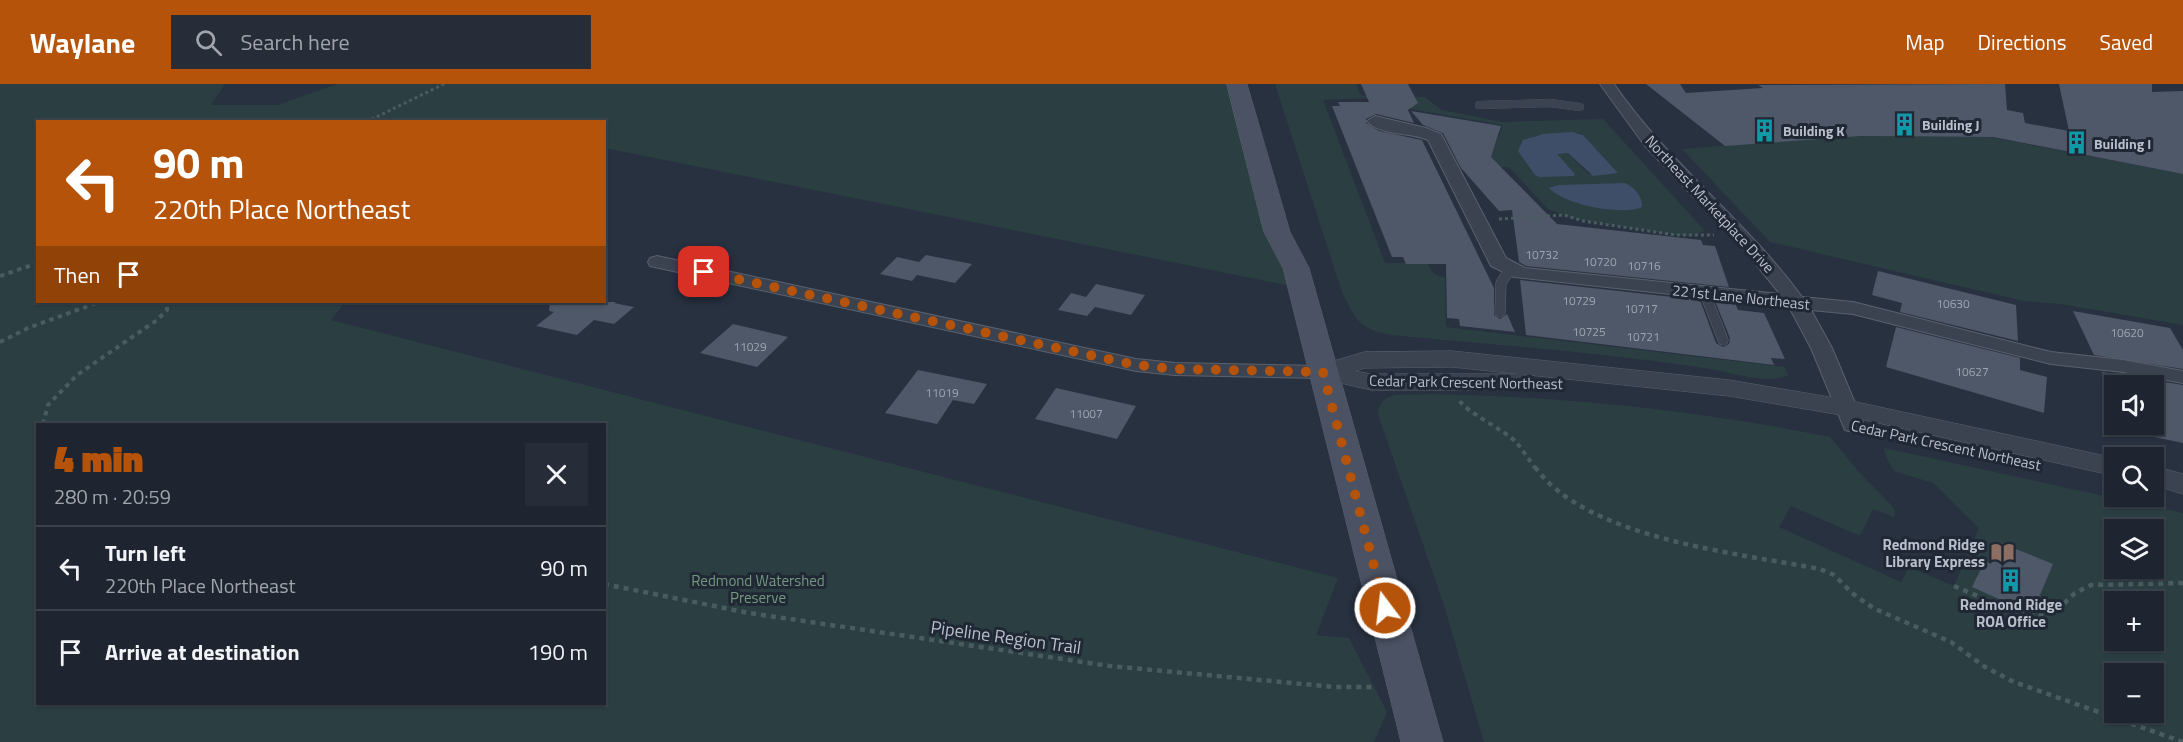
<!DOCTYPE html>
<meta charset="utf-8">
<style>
:root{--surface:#1e2530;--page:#262d38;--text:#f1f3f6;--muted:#a1a5ab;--line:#3c424c;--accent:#b45309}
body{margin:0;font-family:"Titillium Web",sans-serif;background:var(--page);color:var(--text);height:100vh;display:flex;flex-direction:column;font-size:22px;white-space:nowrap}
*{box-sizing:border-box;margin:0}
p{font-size:20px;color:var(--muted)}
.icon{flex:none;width:33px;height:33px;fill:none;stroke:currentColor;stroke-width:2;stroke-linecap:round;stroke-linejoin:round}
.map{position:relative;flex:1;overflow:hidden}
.details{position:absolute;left:36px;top:339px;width:570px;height:282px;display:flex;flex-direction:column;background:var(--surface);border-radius:0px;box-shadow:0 2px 4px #0004,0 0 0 2px var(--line)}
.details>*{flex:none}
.hud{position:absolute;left:36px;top:36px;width:570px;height:183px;border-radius:0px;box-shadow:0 2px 4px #0004,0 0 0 2px var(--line);background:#b45309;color:#fff;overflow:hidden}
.fabs{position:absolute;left:2104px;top:291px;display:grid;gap:12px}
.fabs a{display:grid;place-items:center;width:60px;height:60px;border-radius:0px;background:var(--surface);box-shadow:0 2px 4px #0004,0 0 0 2px var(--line);font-size:30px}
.pin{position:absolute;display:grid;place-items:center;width:51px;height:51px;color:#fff;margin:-26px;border-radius:12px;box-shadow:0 3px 9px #0006}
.me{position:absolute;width:66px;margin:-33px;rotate:345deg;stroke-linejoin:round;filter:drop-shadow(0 0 4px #0008)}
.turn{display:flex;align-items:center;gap:21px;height:126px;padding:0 18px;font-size:27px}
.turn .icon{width:78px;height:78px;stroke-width:2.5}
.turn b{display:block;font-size:42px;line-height:51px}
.then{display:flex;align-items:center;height:57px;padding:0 18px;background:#0003;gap:12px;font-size:22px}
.round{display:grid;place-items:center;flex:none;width:63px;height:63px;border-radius:0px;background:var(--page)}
.summary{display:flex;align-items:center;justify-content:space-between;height:102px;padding:0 18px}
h1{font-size:36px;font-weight:800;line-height:45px;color:var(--accent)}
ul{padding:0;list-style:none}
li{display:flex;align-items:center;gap:18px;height:84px;padding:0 18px;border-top:2px solid var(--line)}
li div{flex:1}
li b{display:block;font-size:22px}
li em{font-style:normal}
header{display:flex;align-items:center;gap:36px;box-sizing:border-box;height:84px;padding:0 30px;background:var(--accent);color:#fff}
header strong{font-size:28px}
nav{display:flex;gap:33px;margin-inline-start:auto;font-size:21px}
.search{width:420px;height:54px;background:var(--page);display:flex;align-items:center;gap:15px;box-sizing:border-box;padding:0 21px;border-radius:0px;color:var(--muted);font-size:22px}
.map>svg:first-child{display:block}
.green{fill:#2b3f42;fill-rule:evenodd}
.water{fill:#3f4e68}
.building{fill:#4e5868}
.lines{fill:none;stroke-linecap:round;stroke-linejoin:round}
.service-far1-casing{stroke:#5a616d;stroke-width:8}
.service-casing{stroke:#5a616d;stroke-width:11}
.minor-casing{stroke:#5a616d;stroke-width:2}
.tertiary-casing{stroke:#5a616d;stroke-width:1}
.secondary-casing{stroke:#5a616d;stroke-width:1}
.path-far2{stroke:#4a5c60;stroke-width:3;stroke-dasharray:3 3;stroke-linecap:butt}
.path-far1{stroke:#4a5c60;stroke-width:4;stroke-dasharray:4.5 4.5;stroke-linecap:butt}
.path{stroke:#4a5c60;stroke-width:4.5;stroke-dasharray:5 5;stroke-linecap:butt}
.service-far1{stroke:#3c4350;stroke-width:8}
.service{stroke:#3c4350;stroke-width:10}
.minor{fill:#3c4350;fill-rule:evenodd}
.tertiary{fill:#3c4350;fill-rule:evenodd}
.secondary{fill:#4a5263;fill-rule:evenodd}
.route{stroke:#b45309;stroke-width:10;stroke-dasharray:0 18}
.labels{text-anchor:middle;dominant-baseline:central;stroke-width:6;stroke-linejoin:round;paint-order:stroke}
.number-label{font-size:12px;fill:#9ea5b2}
.far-poi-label{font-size:14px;font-weight:bold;fill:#b9bfca;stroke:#212835;text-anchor:start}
.street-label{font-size:15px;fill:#b9bfca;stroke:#212835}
.poi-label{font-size:15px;font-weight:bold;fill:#b9bfca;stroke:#212835;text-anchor:end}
.park-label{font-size:15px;fill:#72997d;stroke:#212835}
.near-street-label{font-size:18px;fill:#b9bfca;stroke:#212835}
</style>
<header>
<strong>Waylane</strong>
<div class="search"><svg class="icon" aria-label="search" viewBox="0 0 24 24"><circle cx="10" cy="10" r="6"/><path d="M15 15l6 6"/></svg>Search here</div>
<nav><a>Map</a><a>Directions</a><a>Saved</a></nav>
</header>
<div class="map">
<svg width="2183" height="658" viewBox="0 0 2183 658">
<rect width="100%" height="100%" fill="#283140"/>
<path class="green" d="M0,0H225L211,21H278L337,0H1237L1301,204L605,64L604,38H38V218H345L331,236L1338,494L1316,551L1349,554L1387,628L1374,658H0ZM38,340H604V620H38Z
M1275,0H1356L1360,10L1364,12L1425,13L1442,26L1502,38L1603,35L1705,147L1691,152L1675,151L1574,135L1548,125L1509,83H1497L1490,75L1503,41L1393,22L1368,14L1323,16L1385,179H1427L1434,190L1445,194L1446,243L1785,283L1788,291C1767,301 1734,289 1711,285C1605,269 1498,261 1391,251C1359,245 1356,236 1342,208ZM1578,49L1583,51L1618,89L1588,90L1568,69H1557L1533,52Z
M1848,52L1989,53L2183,90V241L2061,220L2024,217L1770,158L1682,65Z
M1395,311C1435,309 1474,311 1514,313C1620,319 1726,332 1830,353L1859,388L1892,422L1895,427L1894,433L1873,425L1860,452L1791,422L1779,443L1901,498L1909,483L1954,502L1979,444L1933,399L1894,387L1886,373L1884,364L2183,429V658H1484L1444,521L1378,330C1379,318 1384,314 1395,311ZM2115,446H2154V484H2115ZM2115,518H2154V556H2115ZM2115,590H2154V628H2115Z"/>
<path class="water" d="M1572,48L1583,51L1618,89L1593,92L1568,69L1557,70L1575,90L1574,92L1540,93L1535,91L1518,67L1523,56L1543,50Z
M1625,99C1634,103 1643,113 1642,123C1622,132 1565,121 1549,104L1559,101Z"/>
<path class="building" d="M1361,0H1408L1418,19L1408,26L1414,39L1376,30L1366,35V39L1379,47L1422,56L1494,204V231L1500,235L1507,230L1515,248L1460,242L1459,235L1447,234L1446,180H1406L1403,173H1392L1332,22H1340L1338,18H1369Z
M1646,0H1680L1686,9L1763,4L1758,1L2005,0L2007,26L2023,29L2025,39L2069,47L2059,0H2152V8L2183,7V90L1993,53L1861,52L1725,62Z
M1411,27L1501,42L1491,73L1557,140L1701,156L1703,161L1715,162L1729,203L1526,182L1519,178L1512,126L1499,127L1461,84L1443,49L1423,41Z
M926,171L972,180L955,199L917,191L912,197L880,190L897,173L919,178Z
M1878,187L2016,221L2018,257L1900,228L1902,219L1872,211Z
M1520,196L1700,216L1716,259L1723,263L1729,260L1730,254L1715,217L1735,219L1738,226L1764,229L1785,275L1771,274L1774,281L1526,251Z
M1096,200L1145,211L1131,231L1095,223L1087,232L1058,226L1071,209L1086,213Z
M550,218H616L614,219L634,223L614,240L594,236L577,251L536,242L554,228L549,227Z
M2073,227L2170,244L2183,266V285L2094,271Z
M733,240L788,253L757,283L700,269Z
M1896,243L2020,274V286L2047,293L2044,329L1886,283Z
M918,286L987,300L974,320L953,316L937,340L885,329Z
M2102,288L2183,301V359L2154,353V302H2108Z
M1056,304L1136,322L1117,355L1035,335Z
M2001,459L2053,480L2032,530L1972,503L1985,477L1991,480Z"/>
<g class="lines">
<defs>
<path id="service-far1" d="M1479,21L1550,19L1580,23"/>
<path id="service" d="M1705,210L1723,256
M1500,228L1501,199L1510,185"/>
<path id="minor" d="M1600,0H1614C1668,79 1746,136 1802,213L1853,218L2051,268L2123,276L2183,287V299L2123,288L2051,280L1853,230L1811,226L1832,264L1864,341L1861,346L1853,348L1845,346L1811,264L1789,223L1514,193L1491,182L1428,56C1411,48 1380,52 1367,37L1375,32L1426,44L1441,50L1506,174L1525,184L1780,210L1746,168L1645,62Z
M657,172L1136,275L1175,279L1323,282L1331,283L1334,288L1331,293L1323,294L1175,291L1136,287L650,182L648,178L650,174Z"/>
<path id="tertiary" d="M1452,267L1729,296L1847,316L2115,374V392L1847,332L1729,312L1452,283L1365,284L1355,287L1371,290H1520L1529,292L1533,298L1529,304L1520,306H1371L1314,293L1310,288L1314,283L1364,268Z
M2154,382L2183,390V410L2154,401Z"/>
<path id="secondary" d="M1227,0H1247L1290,148L1309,184L1443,658H1401L1283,184L1264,148Z"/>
</defs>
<use href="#service-far1" class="service-far1-casing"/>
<use href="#service" class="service-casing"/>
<use href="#minor" class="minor-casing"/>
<use href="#tertiary" class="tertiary-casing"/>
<use href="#secondary" class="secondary-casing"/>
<path class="path-far2" d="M366,38L444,0
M1499,135L1564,131L1583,137L1675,151H1714"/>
<path class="path-far1" d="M0,192L38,179
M0,258L28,244L99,218
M1460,317C1465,327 1504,346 1516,358C1523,366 1529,376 1536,385
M43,340L48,321L77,291L157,236L167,226V218"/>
<path class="path" d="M1535,383C1587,455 1737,469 1820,485L1834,491L1852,509L1873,524L1951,558L1985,583L2014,598L2183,658
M1966,475L1973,478
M604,500L749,529L1110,582L1335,603H1376
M1954,502L2013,527L2041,532L2054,529L2075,509L2091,501L2183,499"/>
<use href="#service-far1" class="service-far1"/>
<use href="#service" class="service"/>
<use href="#minor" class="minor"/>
<use href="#tertiary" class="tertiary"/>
<use href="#secondary" class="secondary"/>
</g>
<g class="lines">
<path class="route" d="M704,188L1136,281L1175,285L1323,288L1385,524"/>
</g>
<defs>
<symbol id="building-bare" viewBox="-9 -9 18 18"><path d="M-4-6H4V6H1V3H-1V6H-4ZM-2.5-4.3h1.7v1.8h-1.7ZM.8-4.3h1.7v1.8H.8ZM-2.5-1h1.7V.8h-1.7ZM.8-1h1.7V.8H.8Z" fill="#0f9aa8" stroke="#212835" stroke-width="2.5" paint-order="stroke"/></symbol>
<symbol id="library-bare" viewBox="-9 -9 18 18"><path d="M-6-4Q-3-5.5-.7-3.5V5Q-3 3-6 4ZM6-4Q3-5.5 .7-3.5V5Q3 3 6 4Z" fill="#8d6e63" stroke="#212835" stroke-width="2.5" paint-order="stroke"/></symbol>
</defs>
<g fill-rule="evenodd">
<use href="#building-bare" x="1888" y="24" width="33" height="33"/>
<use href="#building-bare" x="1748" y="30" width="33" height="33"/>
<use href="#building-bare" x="2060" y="42" width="33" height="33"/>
<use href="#library-bare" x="1986" y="452" width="33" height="33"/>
<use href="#building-bare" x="1994" y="480" width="33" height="33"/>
</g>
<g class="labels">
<g class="number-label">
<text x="1542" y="170">10732</text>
<text x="1600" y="177">10720</text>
<text x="1644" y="181">10716</text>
<text x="1579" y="216">10729</text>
<text x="1953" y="219">10630</text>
<text x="1641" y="224">10717</text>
<text x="1589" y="247">10725</text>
<text x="2127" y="248">10620</text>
<text x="1643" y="252">10721</text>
<text x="750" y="262">11029</text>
<text x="1972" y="287">10627</text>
<text x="942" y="308">11019</text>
<text x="1086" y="329">11007</text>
</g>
<g class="far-poi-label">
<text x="1922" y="40">Building J</text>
<text x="1783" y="46">Building K</text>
<text x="2094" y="59">Building I</text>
</g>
<g class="street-label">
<text transform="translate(1710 120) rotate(47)">Northeast Marketplace Drive</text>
<text transform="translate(1741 213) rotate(6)">221st Lane Northeast</text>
<text transform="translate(1466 298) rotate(1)">Cedar Park Crescent Northeast</text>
<text transform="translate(1946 361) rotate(12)">Cedar Park Crescent Northeast</text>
</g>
<g class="poi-label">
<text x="1985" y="460">Redmond Ridge<tspan x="1985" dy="17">Library Express</tspan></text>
<text x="2011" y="520" text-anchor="middle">Redmond Ridge<tspan x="2011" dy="17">ROA Office</tspan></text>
</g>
<g class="park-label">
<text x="758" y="496">Redmond Watershed<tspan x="758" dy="17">Preserve</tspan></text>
</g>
<g class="near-street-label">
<text transform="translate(1006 553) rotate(8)">Pipeline Region Trail</text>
</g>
</g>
</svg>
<div class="fabs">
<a><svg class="icon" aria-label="sound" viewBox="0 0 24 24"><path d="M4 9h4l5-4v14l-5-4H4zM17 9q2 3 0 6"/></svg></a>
<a><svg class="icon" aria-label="search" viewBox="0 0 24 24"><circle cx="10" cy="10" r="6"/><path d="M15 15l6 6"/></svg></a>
<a><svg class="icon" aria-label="layers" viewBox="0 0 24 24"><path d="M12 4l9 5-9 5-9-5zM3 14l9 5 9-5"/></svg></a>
<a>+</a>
<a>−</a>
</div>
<div class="pin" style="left:704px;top:188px;background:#d93025"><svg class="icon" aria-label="arrive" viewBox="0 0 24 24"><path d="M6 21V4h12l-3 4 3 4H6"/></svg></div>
<svg class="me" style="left:1385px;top:524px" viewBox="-20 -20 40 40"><circle r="17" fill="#b45309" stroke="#fff" stroke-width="3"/><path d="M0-11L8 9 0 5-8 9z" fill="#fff"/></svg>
<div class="hud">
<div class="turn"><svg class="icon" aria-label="left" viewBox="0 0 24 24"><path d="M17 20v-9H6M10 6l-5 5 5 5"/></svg><div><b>90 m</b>220th Place Northeast</div></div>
<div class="then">Then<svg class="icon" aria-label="arrive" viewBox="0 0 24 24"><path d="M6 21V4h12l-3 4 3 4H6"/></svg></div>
</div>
<section class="details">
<div class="summary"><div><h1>4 min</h1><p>280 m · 20:59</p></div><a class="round"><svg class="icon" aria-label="close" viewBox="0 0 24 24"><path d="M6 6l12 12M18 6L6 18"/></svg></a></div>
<ul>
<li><svg class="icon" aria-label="left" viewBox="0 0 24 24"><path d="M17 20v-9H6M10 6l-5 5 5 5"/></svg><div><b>Turn left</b><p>220th Place Northeast</p></div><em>90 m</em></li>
<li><svg class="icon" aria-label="arrive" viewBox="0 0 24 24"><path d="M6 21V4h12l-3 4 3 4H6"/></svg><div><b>Arrive at destination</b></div><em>190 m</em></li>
</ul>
</section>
</div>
